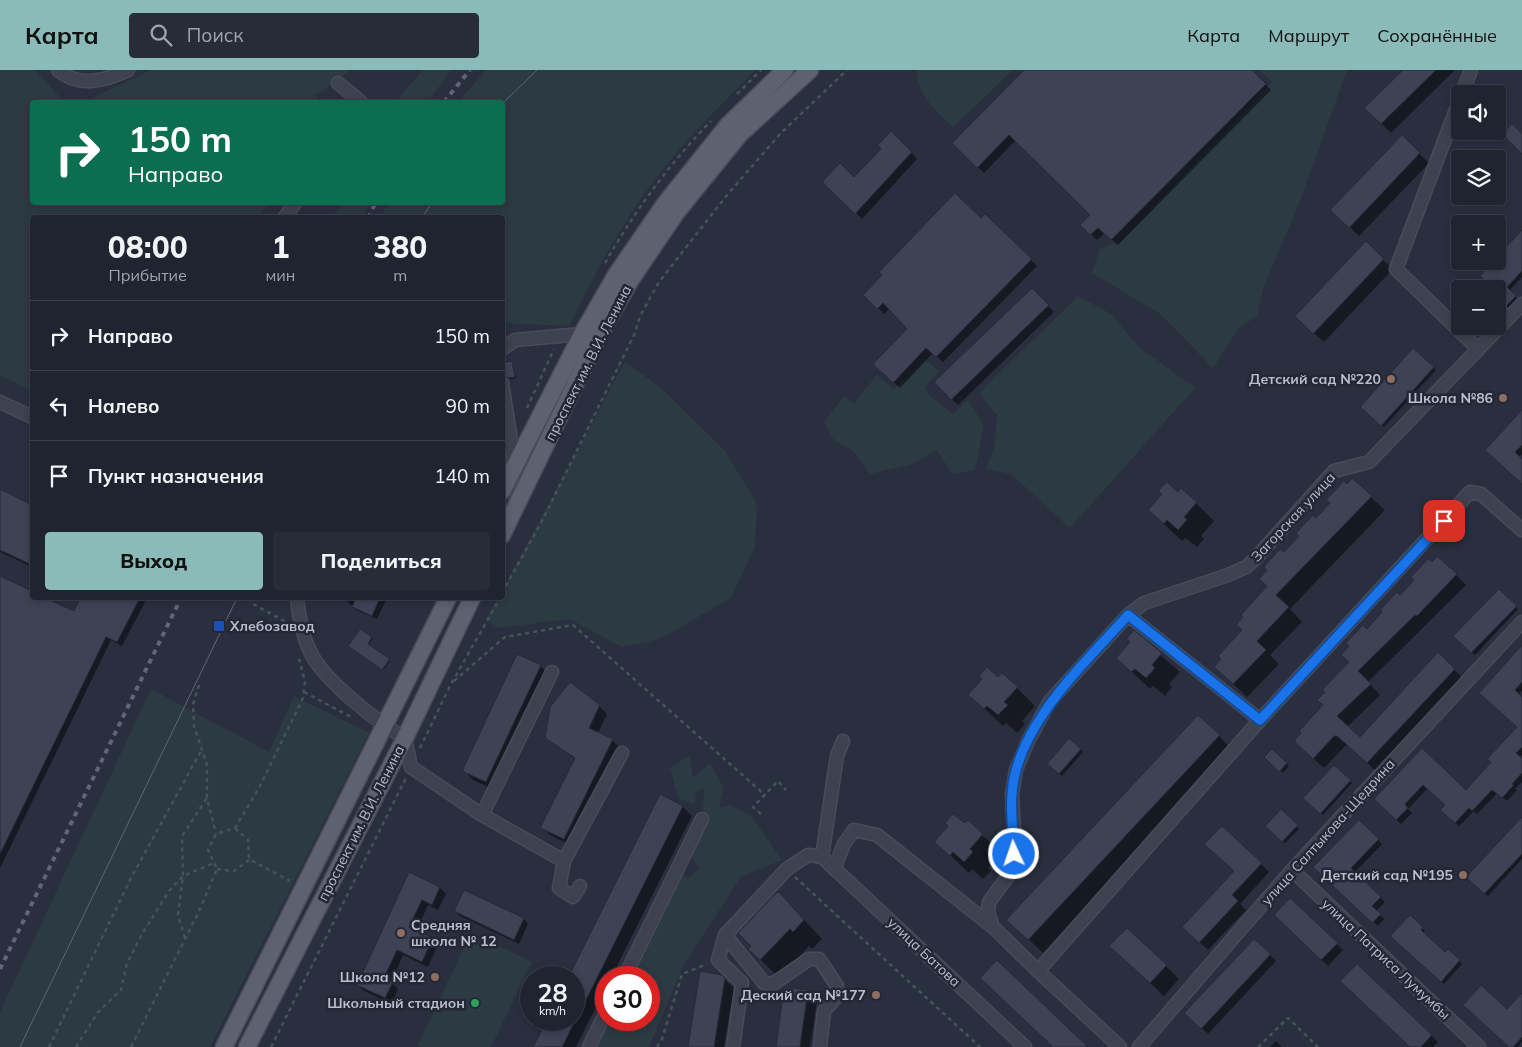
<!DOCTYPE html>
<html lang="ru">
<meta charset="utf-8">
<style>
:root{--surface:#202330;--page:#282b38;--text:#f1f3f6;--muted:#a2a4ab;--line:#3d404c;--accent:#8bbbb9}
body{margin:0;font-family:Mulish,sans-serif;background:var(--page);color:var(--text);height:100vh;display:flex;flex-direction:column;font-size:19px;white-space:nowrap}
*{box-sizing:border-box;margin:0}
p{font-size:16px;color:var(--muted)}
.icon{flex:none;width:28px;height:28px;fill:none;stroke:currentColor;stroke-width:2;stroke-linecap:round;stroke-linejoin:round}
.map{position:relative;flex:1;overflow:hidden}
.sheet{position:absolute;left:30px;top:145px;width:475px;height:385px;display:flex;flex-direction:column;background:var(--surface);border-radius:5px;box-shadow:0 2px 8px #0003,0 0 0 1px var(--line)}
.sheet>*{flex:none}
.hud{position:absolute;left:30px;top:30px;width:475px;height:105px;border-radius:5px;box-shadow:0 2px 8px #0003,0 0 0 1px var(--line);background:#0b6e4f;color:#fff;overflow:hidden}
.buttons{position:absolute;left:1451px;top:15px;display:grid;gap:10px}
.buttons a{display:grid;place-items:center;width:55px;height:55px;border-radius:5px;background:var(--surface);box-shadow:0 2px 8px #0003,0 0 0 1px var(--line);font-size:25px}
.speed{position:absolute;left:520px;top:896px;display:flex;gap:10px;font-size:25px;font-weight:700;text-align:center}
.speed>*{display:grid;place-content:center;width:65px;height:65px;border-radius:50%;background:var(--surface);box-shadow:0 2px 8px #0003,0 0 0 1px var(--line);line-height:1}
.speed small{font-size:12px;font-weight:400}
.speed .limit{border:8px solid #d22;background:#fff;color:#111}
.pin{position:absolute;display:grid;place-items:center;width:42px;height:42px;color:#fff;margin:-21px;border-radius:10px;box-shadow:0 2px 8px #0006}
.me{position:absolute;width:55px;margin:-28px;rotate:357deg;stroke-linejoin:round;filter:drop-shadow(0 0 4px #0008)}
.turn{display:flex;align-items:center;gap:18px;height:105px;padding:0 15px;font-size:22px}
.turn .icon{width:65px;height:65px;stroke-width:2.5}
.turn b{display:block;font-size:35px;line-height:42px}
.eta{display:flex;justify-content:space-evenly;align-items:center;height:85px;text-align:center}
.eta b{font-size:30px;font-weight:800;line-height:35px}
.cta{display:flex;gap:10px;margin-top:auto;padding:10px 15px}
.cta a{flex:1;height:58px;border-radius:5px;background:var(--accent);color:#111;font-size:20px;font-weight:800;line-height:58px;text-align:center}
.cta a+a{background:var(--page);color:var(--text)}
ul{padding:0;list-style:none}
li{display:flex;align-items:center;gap:15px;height:70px;padding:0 15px;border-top:1px solid var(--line)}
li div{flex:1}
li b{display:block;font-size:19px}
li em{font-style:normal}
header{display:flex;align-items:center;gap:30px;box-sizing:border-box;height:70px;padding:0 25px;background:var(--accent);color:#111}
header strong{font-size:24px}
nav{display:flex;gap:28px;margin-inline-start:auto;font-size:18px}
.search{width:350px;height:45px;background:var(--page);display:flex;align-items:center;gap:12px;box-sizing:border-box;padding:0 18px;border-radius:5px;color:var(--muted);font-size:19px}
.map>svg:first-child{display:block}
.green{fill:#2c3a41}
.shadow{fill:#0007}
.building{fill:#3d4355;stroke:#252937}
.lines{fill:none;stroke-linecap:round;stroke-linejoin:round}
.minor-casing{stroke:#484b59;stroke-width:15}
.major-casing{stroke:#484b59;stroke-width:19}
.path{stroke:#465359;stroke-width:2.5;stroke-dasharray:4 4;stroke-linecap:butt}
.minor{stroke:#3e4250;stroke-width:12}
.major{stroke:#5d6170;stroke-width:16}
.tram{stroke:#616576;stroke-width:1}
.rail{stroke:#616576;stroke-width:4;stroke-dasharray:5 5;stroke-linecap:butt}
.route-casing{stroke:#114b97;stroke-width:12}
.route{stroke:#1a73e8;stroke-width:9}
.education-dot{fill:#8d6e63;stroke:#232736;stroke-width:2}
.transit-dot{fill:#1a4fb4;stroke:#232736;stroke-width:2}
.leisure-dot{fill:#2e9e5b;stroke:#232736;stroke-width:2}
.labels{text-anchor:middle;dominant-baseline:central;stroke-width:5;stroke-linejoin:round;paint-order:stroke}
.street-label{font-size:14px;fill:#bbbeca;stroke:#232736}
.poi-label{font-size:14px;font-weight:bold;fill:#bbbeca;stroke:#232736;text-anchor:end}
</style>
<header>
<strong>Карта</strong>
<div class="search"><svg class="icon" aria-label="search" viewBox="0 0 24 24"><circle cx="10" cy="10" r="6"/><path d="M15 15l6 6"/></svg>Поиск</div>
<nav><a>Карта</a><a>Маршрут</a><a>Сохранённые</a></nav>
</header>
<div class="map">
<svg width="1522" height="977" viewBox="0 0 1522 977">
<rect width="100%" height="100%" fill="#2a2f40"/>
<path class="green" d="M0,0H35L64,32H32V132L271,133L257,147L32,148V321L0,305Z
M151,0H351L316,25L320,32H84Z
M423,0H451L428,32H395Z
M486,0H755C732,24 708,47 686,72C637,126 601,190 569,256L503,253L502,148L380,147L389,133L502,132V32H458Z
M917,0H1013L953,57C936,41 917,25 917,0Z
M1259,0H1347L1300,131L1264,216L1257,246L1239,258L1213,298L1159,243L1092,203L1100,178L1120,172L1272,12Z
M342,133V132L370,133L363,147H332Z
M1078,226L1111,244L1139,277L1195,318L1070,458L1011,404L986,399L994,378L997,345L979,323Z
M925,289L939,301L925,317L929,325L953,344L968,330L984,355L975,400L952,404L937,380L912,394L870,404L853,381L833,369L824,352L844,326L854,333L877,305L894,319Z
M625,292L660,317L725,381L757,434L755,477L731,528L660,569L622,577L570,549L498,558L486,549L498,528H502L503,519Z
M151,619L269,682L294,626L369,663L210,977H0V942Z
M689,686L693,708L710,693L724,718L719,738L731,735L752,747L782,790L741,807L684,894L649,977H595L608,950H649V908L629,907L681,803L688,809L699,798L691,787L709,748L703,740L704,718L697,721L694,734L678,728L670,698Z
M471,863L532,892L491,977H421L418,975Z"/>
<path class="shadow" d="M1025,0H1251L1271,20L1118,175L1105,163L1097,170L1082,155L1092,145L1016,70L984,103L954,73Z
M1405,0H1455L1391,63L1366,38Z
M891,63L917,89L862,149L824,112L854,109L883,79Z
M1402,67L1429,93L1359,166L1332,140Z
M985,146L1037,196L943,292L933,283L900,318L875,294L908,259L890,239L884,244L865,225Z
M1522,162V207L1509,221L1518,229L1509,238L1498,227V188Z
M1383,190L1393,199L1324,272L1306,256Z
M1032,220L1054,242L958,335L936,313Z
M1413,280L1436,300L1384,357L1362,337Z
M512,293L516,308L511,309L502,306V294Z
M1522,341V384L1519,388L1522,391V413L1491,384Z
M1352,410L1385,440L1290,539L1302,552L1270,585L1279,594L1247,627L1229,610L1243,560L1284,484Z
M0,421L32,436V497L0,482Z
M1178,423L1196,433L1214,451L1201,466L1204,469L1197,477L1186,468L1182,471L1149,440L1163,424Z
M1456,505L1466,515L1368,612L1380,625L1347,657L1360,669L1438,584L1465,610L1378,703L1349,676H1345L1324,698L1306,682L1324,635L1367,560L1400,527Z
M0,508L32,523V528H43L74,542L81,528H147L122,576L111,570L0,798Z
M1499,520L1518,539L1475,585L1455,566Z
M343,528H387L377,549L358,541Z
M360,560L373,569L368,575L390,591L383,600L349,576Z
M1134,562L1180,602L1169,614L1172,617L1165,626L1153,616L1150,619L1117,588L1131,572Z
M1522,577V621L1518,625L1522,629V685L1520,688L1522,690V712L1515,719L1517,720L1507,731L1497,723L1477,744L1474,741L1459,756L1442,740L1446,735L1428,718L1408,739L1412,743L1401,754L1375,729L1422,680L1466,721L1493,693L1518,657L1485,627Z
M540,596L550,605L495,720L473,710L464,700Z
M999,609L1017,618L1035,636L1022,651L1025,654L1017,663L1006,653L1003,656L970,625Z
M599,636L607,644L598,663L612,670L620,678L572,776L550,765L542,757L575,689L546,668Z
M1219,666L1232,680L1043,883L1022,863Z
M1069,670L1083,682L1062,706L1048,694Z
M1272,680L1289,696L1283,703L1265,687Z
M1334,696L1352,713L1323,745L1305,728Z
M660,726L683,737L692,746L611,908H606V917L576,977H534L548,950H574V908Z
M1281,741L1299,759L1285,773L1266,756Z
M1522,749V789L1488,826L1468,807Z
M1359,751L1382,774L1354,803L1385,832L1376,841L1384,849L1378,856L1315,797Z
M968,752L1001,783L988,798L991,801L983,809L972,799L969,803L936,772Z
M1261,794L1269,802L1240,834L1246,840L1208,880L1192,865Z
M409,804L440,818L446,824L438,840L428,835L416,862L432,869L438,875L428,897L403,885L391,912L398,919L392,934L364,921L358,915Z
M465,822L524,849L528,854L519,874L460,846L455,841Z
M779,823L822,869L812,879L809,876L779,908L750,879Z
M1290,830L1343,880L1328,896L1275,845Z
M1410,846L1425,861L1423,863L1445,883L1448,880L1462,894L1444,914L1391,866Z
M1254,870L1276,891L1208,964L1186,943Z
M1125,890L1166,896L1179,909L1164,926Z
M1357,895L1438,972L1433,977H1412Z
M721,906L734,918L724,977H690Z
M807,922L817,931L810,977H777Z
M1522,925V972L1518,977H1511L1507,941Z
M1276,971L1282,977H1270Z"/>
<path class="building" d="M1024,0H1252L1266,14L1111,170L1098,158L1090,165L1080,155L1090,145L1009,65L977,98L952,73Z
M1403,0H1436L1381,54L1364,38Z
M1512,54L1522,64V84L1502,64Z
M891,61L912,82L855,144L822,112L840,93L854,107L881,79L878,75Z
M1402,65L1420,83L1349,158L1330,140Z
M955,123L981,148L985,144L1032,189L936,287L926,278L893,313L873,294L907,259L883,233L877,239L863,225L882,205L879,202Z
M1522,160V201L1507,217L1516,226L1506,236L1498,229V219H1494L1480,206L1493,191H1498V186Z
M1366,171L1384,189L1313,264L1295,246Z
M1032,218L1049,235L951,330L934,312Z
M1413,278L1434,297L1381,356L1360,337Z
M512,291L515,307L508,308L503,305L502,293Z
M1522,340V375L1515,382L1522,389V414L1485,380Z
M1352,408L1372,426L1276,525L1289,537L1257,571L1266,580L1233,614L1214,597L1221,589L1218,586L1242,560L1236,555L1243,547L1241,545L1267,516L1259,509L1267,500L1264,497L1280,479L1284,482L1299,466L1296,463L1313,445L1316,448L1330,433L1326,430L1344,411L1347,414Z
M1167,412L1178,422L1181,418L1197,432L1184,447L1187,450L1178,460L1167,450L1164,454L1148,440L1162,424L1158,421Z
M0,419L32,435V495L0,480Z
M1437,486L1457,504L1417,546L1415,545L1358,601L1371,614L1337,646L1360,667L1438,582L1455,599L1367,693L1337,666H1334L1313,689L1294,671L1301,663L1299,661L1323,635L1317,630L1325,622L1322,620L1349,592L1341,585L1349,576L1346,573L1363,555L1367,559L1382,542L1380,540L1397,522L1400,525L1414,510L1411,507L1428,489L1432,492Z
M0,506L32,521V528H46L74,541L80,528H140L117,572L106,567L0,784Z
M1499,519L1517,536L1471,583L1453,566Z
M356,528H380L372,546L352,537Z
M360,559L372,567L368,574L390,589L382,600L348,576Z
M1134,560L1162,583L1152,595L1155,598L1146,608L1135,599L1131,602L1116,588L1130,572L1126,569Z
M1522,575V612L1515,620L1522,627V677L1516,683L1522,688V703L1512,714L1514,715L1502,728L1492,720L1472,741L1469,738L1455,753L1440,740L1445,735L1423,715L1405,734L1408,738L1396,750L1374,729L1422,678L1466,720L1491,692L1487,689L1517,657L1479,623Z
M517,584L541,595L486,712L462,701Z
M987,597L998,607L1002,603L1018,617L1004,632L1008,635L998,645L987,636L984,639L968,625L982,609L979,606Z
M570,612L600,635L589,658L613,669L564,769L540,758L575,688L545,668L550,637Z
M1198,645L1220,665L1028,870L1006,850Z
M1069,668L1081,679L1059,704L1047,694Z
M1272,679L1287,693L1279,702L1264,687Z
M1334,695L1351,710L1320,744L1303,728Z
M660,724L683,736L593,916L562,977H533L547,950H574V908H568Z
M1281,739L1298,755L1282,772L1265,756Z
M953,744L965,753L968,750L983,764L970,779L973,782L964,792L953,782L950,786L934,772L948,756L945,753Z
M1522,747V784L1484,824L1466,807Z
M1359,750L1379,769L1351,798L1381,827L1372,836L1381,844L1372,853L1313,797Z
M1222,756L1262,793L1232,825L1238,831L1199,873L1182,857L1234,801L1204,774Z
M409,802L440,817L432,835L422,830L409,857L433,868L422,892L397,880L384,908L393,912L385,928L357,915Z
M464,820L524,848L514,870L454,841Z
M779,822L804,850L793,862L790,859L760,890L748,879L751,876L738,863L776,823Z
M1290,828L1338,873L1321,890L1274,845Z
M1410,845L1423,857L1421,860L1445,882L1448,879L1460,890L1441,912L1390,866Z
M1127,858L1167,895L1150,913L1109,876Z
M1254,869L1271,884L1201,959L1184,943Z
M997,890L1088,977H1053L980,908Z
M1357,894L1432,965L1421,977H1410L1340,911Z
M700,901L722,905L725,908L714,977H688Z
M1481,915L1507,939L1522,923V967L1513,977H1509L1463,935Z
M784,917L808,920L800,977H776Z"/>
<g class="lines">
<defs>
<path id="minor" d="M58,0C79,18 105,11 128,0
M338,13L361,32
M1462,24L1471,0
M1460,29L1396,199L1478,279
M284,148L296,132
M502,279L515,270L582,264
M502,313L515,396
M0,332L32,347
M297,528C299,547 303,570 313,587C328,613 378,653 405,668L411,697L482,745L564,791L622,683
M1128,545L1260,650
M482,745L552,602
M822,787L837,686L843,671
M564,791L559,818L573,827L580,816
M834,799L844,774L854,760L877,765L993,857
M1292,800L1479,977
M725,865L764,913L773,914L809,889H819L837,916L838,925L824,941L820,977
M1038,901L993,857L988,842L989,832L1011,802L1015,785L1012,724L1016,700L1028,671L1050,631L1128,545L1144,533L1228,505L1246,497L1255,489L1334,401L1369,392L1522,234
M624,908L702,749
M589,977L606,942
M733,977L742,913L718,890L725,865L787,799L808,785L822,787L1025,977
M1120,977L1038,901L1260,650L1470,422L1481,424L1522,460
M1139,977L1292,800L1522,552"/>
<path id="major" d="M502,421L582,264L616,205L664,135L728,55L785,0
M502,465L596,271L630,211L676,143L740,64L810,0
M224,977L448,528
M247,977L405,668L472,528"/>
</defs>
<use href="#minor" class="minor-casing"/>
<use href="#major" class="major-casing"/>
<path class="path" d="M737,24L761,0
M605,193C634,142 670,93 711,51
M527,338L554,279
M502,523L542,451L635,263L640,246L659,212L727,125L780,64L847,0
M244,528H245
M248,528L253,534L288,553
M454,611L505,567L573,555L765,725
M199,615L193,634L194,656L207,695V728L216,764
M304,622L353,648
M420,678L451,614L500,528
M761,744L753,737L778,711L786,720
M235,758L248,770L249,789L290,811
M217,799L234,801L249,790
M795,807L980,977
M185,868L178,845L183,806L182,766L207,728
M49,977L131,808L202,679
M76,977L98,942L121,920L127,893L142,864L169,821L183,806L214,793
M131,977L200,839L217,799L208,780L216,764L235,758L260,716L303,628L305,612L299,589
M271,977L406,708
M657,977L662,969L682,904L707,894
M1258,977L1288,948L1318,977"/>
<use href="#minor" class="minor"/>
<use href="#major" class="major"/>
<path class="tram" d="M502,34L537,0
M422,148L432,132
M20,977L237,528"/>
<path class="rail" d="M444,32L470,0
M368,148L376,132
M0,899L181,528"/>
</g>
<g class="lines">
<defs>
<path id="route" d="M1014,784C1014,765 1010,743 1012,724C1016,656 1085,593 1128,545L1260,650L1444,451"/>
</defs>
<use href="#route" class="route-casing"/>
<use href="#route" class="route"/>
</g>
<g class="education-dot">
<circle cx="1391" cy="309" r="5"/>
<circle cx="1503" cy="328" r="5"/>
<circle cx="1463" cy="805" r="5"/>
<circle cx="401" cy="863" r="5"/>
<circle cx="435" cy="907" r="5"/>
<circle cx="876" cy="925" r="5"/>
</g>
<rect class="transit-dot" x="213" y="550" width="12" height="12" rx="2.5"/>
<circle class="leisure-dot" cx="475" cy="933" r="5"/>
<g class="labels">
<g class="street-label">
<text transform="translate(588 293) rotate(-63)">проспект им. В.И. Ленина</text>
<text transform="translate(1293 447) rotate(-47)">Загорская улица</text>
<text transform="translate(361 753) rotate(-63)">проспект им. В.И. Ленина</text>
<text transform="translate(1328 762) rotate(-48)">улица Салтыкова-Щедрина</text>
<text transform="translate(924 882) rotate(43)">улица Батова</text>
<text transform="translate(1386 889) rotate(43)">улица Патриса Лумумбы</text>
</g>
<g class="poi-label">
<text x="1381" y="309">Детский сад №220</text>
<text x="1493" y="328">Школа №86</text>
<text x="230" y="556" text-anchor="start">Хлебозавод</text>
<text x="1453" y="805">Детский сад №195</text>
<text x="411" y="855" text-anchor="start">Средняя<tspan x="411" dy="16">школа № 12</tspan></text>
<text x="425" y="907">Школа №12</text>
<text x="866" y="925">Деский сад №177</text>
<text x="465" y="933">Школьный стадион</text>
</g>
</g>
</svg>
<div class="buttons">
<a><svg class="icon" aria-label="sound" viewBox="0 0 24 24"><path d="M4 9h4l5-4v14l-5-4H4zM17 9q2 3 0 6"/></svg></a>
<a><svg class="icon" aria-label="layers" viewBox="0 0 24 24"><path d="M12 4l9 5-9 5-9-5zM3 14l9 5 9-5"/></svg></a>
<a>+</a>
<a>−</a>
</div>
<div class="speed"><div>28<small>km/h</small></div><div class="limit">30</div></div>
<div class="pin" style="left:1444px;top:451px;background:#d93025"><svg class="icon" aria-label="arrive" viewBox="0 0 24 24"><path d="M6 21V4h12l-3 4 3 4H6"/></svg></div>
<svg class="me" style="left:1014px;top:784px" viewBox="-20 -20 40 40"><circle r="17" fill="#1a73e8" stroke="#fff" stroke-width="3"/><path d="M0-11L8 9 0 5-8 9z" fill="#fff"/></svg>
<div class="hud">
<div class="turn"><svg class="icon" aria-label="right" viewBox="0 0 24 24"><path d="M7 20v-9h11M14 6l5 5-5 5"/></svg><div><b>150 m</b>Направо</div></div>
</div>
<section class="sheet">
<div class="eta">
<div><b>08:00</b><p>Прибытие</p></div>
<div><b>1</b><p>мин</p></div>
<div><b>380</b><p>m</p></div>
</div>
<ul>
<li><svg class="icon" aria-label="right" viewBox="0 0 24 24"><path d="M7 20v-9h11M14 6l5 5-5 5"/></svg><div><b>Направо</b></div><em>150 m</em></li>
<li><svg class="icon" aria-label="left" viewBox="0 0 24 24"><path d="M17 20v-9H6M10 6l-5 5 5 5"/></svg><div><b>Налево</b></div><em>90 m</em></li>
<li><svg class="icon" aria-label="arrive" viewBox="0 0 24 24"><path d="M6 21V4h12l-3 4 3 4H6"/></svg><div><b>Пункт назначения</b></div><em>140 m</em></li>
</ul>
<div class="cta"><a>Выход</a><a>Поделиться</a></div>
</section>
</div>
